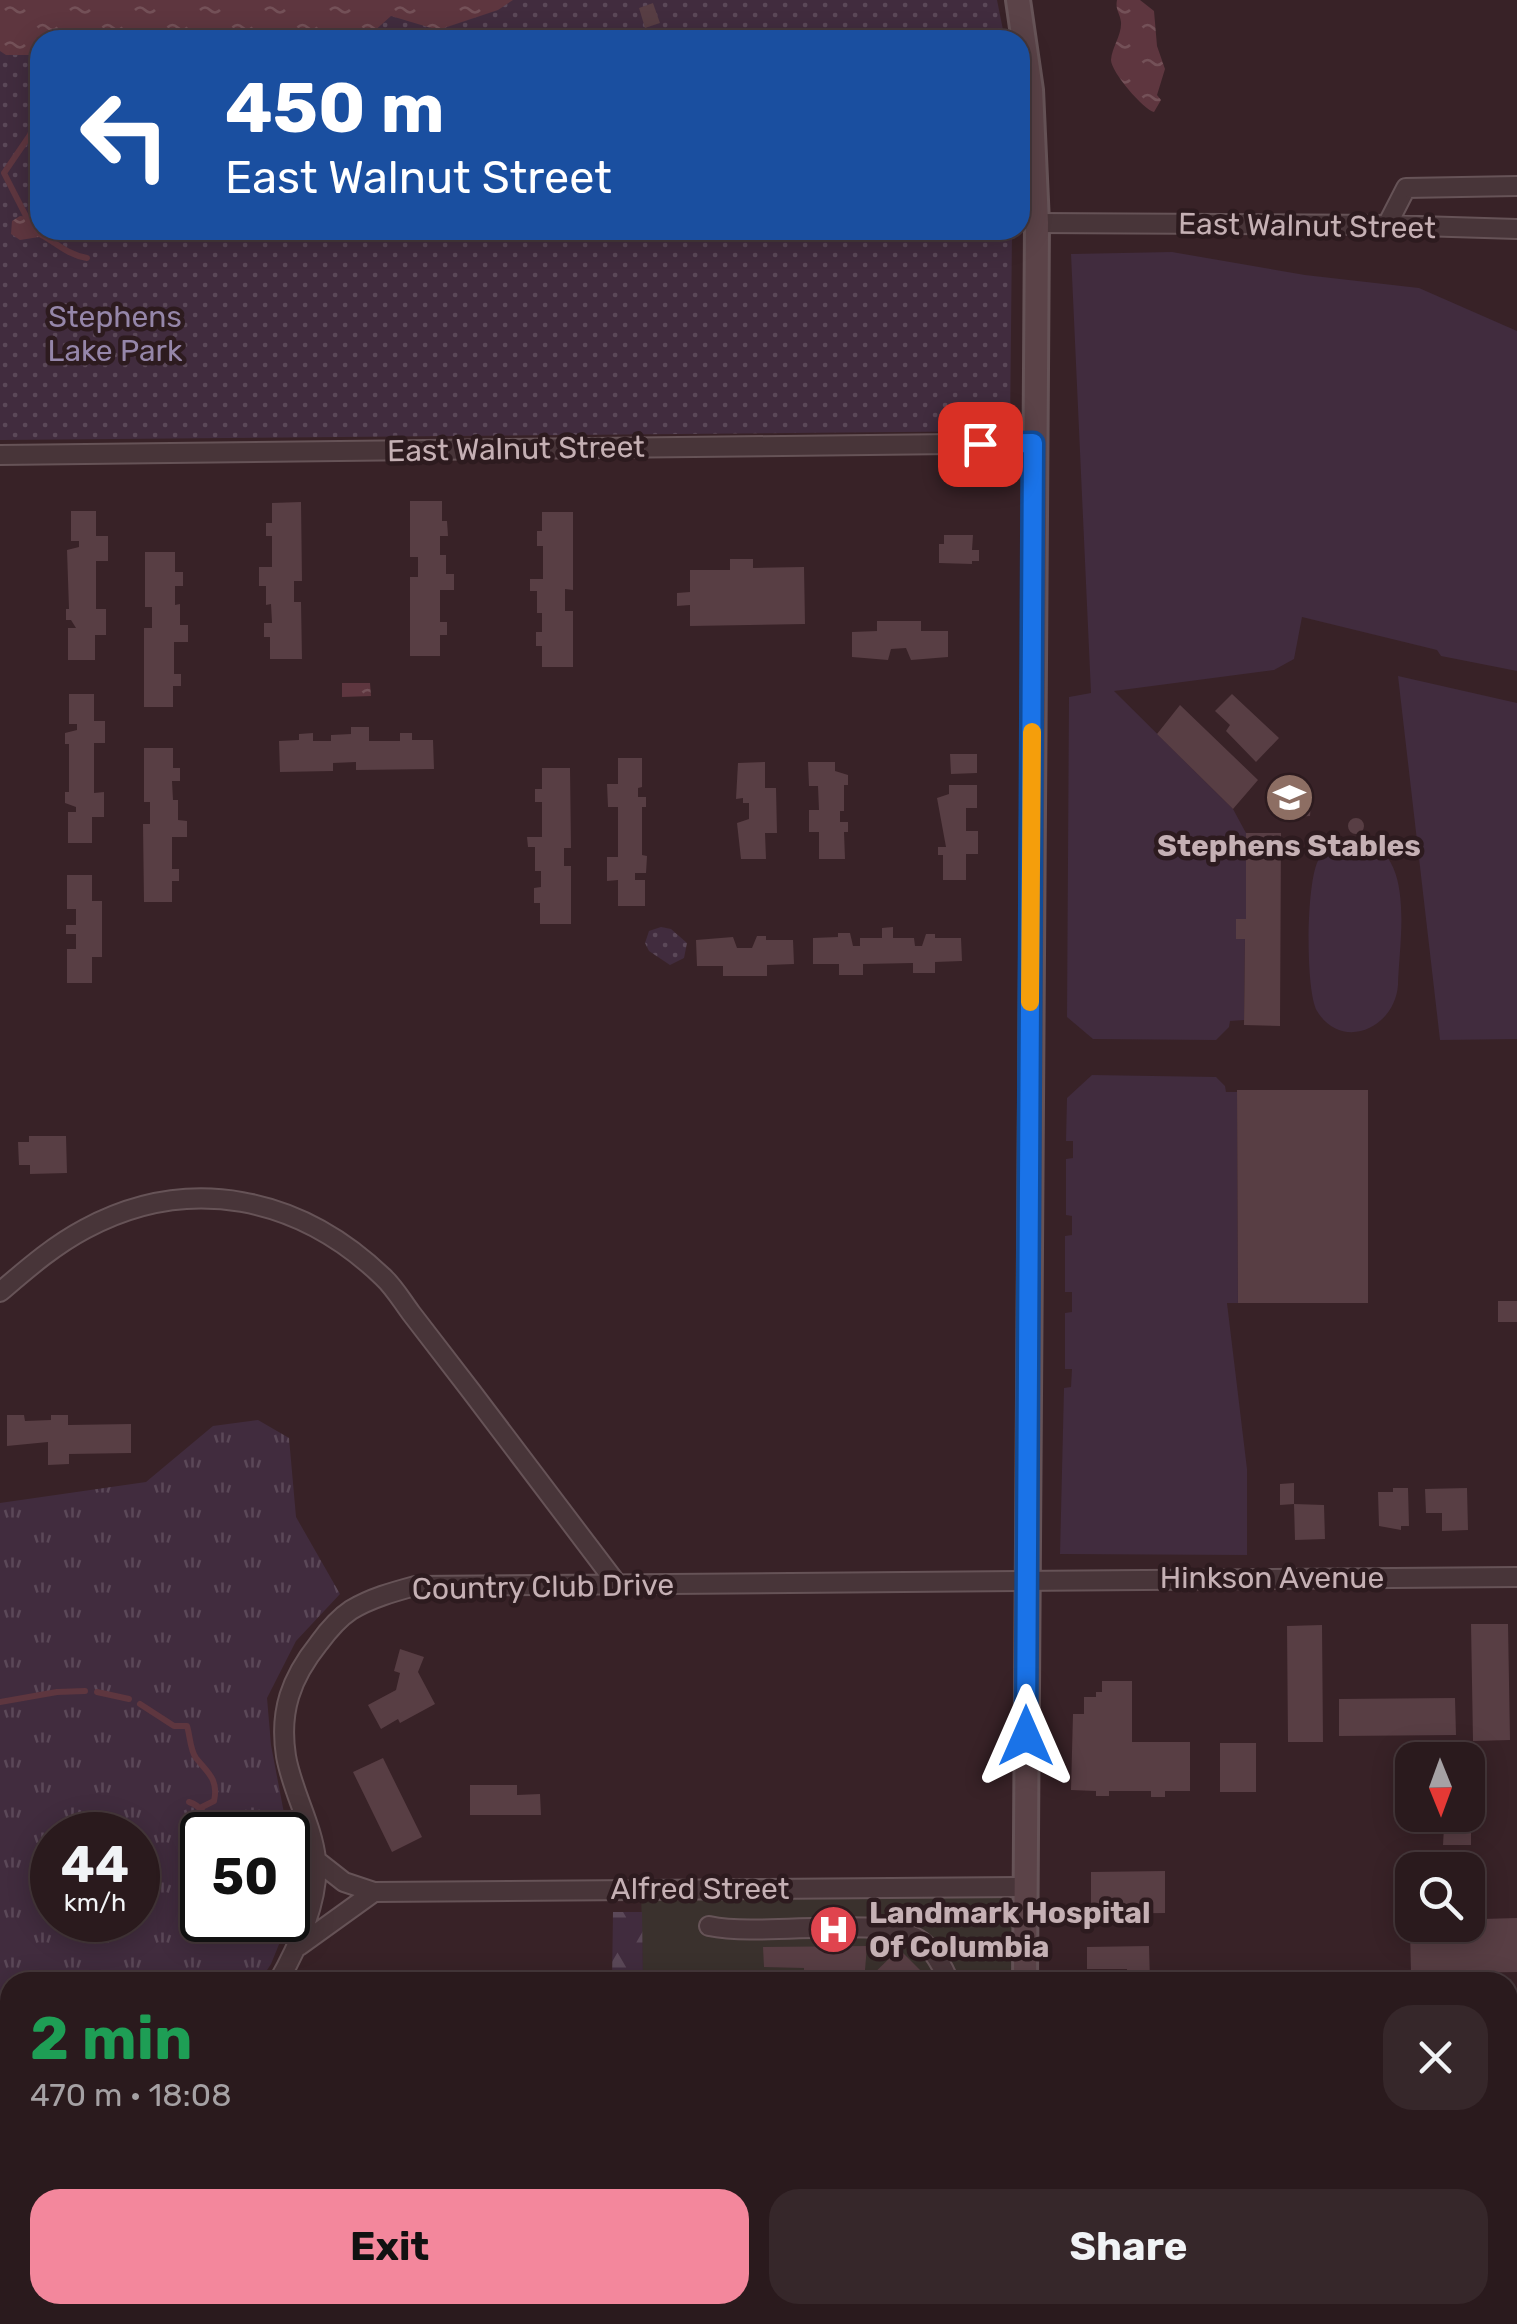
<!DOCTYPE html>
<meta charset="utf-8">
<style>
:root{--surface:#2a1a1d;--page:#36272a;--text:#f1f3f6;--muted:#a5a1a4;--line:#46383b;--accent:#f3879c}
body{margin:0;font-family:Rubik,sans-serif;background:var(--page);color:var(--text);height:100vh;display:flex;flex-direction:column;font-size:38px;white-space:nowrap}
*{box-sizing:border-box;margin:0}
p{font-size:32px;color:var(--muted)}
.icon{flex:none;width:55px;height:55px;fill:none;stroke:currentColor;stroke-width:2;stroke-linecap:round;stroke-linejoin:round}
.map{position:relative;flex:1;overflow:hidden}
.details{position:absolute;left:0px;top:1972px;width:1518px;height:352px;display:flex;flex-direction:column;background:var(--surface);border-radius:30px 30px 0 0;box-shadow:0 5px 25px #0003,0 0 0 2px var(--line)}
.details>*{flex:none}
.banner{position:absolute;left:30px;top:30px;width:1000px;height:210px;border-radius:30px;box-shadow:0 5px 25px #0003,0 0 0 2px var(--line);background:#1a4fa0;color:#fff;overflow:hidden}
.needle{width:65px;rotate:179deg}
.buttons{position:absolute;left:1395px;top:1742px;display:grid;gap:20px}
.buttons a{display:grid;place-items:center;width:90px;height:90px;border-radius:20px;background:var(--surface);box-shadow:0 5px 25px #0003,0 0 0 2px var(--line);font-size:50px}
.speed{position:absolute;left:30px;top:1812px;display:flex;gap:20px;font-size:50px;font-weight:700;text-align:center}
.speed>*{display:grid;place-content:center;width:130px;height:130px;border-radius:50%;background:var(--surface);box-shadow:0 5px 25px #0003,0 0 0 2px var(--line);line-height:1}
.speed small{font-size:25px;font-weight:400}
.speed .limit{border:5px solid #111;border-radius:15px;background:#fff;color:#111}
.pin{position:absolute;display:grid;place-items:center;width:85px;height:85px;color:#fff;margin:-42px;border-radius:20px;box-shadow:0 5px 15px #0006}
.me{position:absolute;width:110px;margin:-55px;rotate:0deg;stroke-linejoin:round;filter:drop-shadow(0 0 8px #0008)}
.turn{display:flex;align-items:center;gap:35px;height:210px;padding:0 30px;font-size:45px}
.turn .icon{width:130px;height:130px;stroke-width:2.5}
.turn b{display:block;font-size:70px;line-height:85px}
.round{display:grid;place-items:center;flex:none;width:105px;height:105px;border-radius:30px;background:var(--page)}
.summary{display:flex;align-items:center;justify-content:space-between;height:170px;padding:0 30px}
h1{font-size:60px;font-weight:700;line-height:75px;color:#1e9e55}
.cta{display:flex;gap:20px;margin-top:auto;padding:20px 30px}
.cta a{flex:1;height:115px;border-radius:30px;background:var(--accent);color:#111;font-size:40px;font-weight:700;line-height:115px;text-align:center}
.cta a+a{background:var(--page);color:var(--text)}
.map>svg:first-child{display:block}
.medical{fill:#3a312d}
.grass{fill:url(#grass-tufts);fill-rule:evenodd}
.forest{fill:url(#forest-firs)}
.park{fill:url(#park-dots)}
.pitch{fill:#412c3e}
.water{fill:url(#water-ripples)}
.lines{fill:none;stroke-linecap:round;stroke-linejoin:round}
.stream{stroke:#5e363f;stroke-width:6}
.building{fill:#583e44}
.street-casing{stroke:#665357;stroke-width:22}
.secondary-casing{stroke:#665357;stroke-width:28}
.street{stroke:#483539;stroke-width:18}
.secondary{stroke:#5b4348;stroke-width:22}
.route-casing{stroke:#114b97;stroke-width:25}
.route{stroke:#1a73e8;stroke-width:18}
.slow{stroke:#f59e0b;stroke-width:18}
.labels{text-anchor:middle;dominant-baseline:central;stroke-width:9;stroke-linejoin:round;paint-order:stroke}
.street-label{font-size:30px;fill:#c5b0b4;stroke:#2d1b1f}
.park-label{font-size:30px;fill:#9586a9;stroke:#2d1b1f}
.poi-label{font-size:30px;font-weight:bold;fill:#c5b0b4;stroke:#2d1b1f}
</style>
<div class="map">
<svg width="1517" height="2324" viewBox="0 0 1517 2324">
<defs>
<pattern id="grass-tufts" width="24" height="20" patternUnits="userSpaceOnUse" patternTransform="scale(2.5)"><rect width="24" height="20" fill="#412c3e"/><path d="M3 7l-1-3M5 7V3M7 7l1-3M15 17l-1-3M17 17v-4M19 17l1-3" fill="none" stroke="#5b4858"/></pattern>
<pattern id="forest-firs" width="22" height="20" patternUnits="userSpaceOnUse" patternTransform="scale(2.5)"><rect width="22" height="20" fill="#412c3e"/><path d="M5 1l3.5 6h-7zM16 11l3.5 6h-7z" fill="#5b4858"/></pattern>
<pattern id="park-dots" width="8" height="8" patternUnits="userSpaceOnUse" patternTransform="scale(2.5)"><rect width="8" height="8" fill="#412c3e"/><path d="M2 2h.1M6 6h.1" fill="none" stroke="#5b4858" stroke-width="1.8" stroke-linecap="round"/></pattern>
<pattern id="water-ripples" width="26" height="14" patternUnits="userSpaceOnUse" patternTransform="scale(2.5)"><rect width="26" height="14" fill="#5e363f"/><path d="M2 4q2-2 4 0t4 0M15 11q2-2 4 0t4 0" fill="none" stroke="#745158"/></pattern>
</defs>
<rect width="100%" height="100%" fill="#382227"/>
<path class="medical" d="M1026,1887L1025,1982H643L641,1889Z
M885,2315H979L976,2324H890Z"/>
<path class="grass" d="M258,1420L289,1438L296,1517L340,1594L296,1641L267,1698L271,1745L295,1871L290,1917L271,1964L259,1982H10V2142L0,2147V1503L146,1482L213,1426ZM138,1835V1920H52V1835ZM288,1835V1920H202V1835Z"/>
<path class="forest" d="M613,1912H642L643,1982H612Z
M437,2315H503L504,2324H436Z"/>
<path class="park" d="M0,0H997L1005,40H40V230H1012L1010,431L0,440Z
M661,927L671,929L687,943L684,958L670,965L649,951L645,943L649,931Z"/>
<path class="pitch" d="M1172,252L1305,275L1419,288L1517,331V671L1441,656L1437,650L1302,617L1294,659L1274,670L1114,691L1233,809L1246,833V919H1236V938L1245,939L1244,1020L1230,1021L1229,1027L1216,1040L1093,1039L1067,1017L1069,697L1091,693L1071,254Z
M1398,676L1517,703V1039L1440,1040Z
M1359,840C1417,850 1399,941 1398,985C1395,1028 1342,1052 1317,1011C1305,990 1306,879 1319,859C1329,845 1343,840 1359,840Z
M1092,1075L1216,1077L1225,1086L1226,1092H1237L1238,1303H1227L1247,1469V1555L1060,1554L1064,1388L1071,1387L1072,1369H1065V1313L1072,1312V1292H1065V1236L1072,1235V1216L1066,1215V1159L1073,1158V1141H1066L1067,1098Z"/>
<path class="water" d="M0,0H513L498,10L438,30L391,16L371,34L350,40H128L120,32L99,33L95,40H40V55H6L0,51Z
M1117,0H1140L1154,11L1157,46L1165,69L1157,95L1161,100L1154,112C1144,110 1111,72 1111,60C1112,47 1122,35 1121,22C1120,13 1115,10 1117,0Z
M20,216L40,218L42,230L39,237L20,240L11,234L12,221Z
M342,683H370L371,696L342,697Z"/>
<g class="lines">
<path class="stream" d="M29,222L4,173L30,135L40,105
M36,232C55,241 65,254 87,258
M97,1692L129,1699
M0,1702L57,1692L85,1691
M140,1704L174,1726H187C190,1735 190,1750 196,1758C207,1772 219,1779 214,1801L200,1808
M189,1802C200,1805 211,1819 209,1830L201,1832L202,1840
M202,1869L198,1872L202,1877
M288,1899L289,1900"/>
</g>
<path class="building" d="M653,3L660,23L645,28L639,8Z
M410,501H442V521H447L448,536H440V555H446V574H454V590H440V622H447V635H440V656H410V577H418V557H410Z
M301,502L302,581H294V602H301L302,659H270V637H264V623H272L271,604L266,605V586H259V567H272V536H266V523H272V503Z
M71,511H96V536H108V561H96V609H106V635H95V660H68V628H76L71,620H66V609H69L67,550L79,547V541H71Z
M542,512H573V590L565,589V611H573V667H542V646H536V632H542V613H537V591H530V579H543V546H537V531H542Z
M944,535H973L972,550H979V561H972V564L939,563V544H944Z
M145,552H175V572H183V586H175V605L180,604V625H188V642H174V674H181V686H173V707H144V628H152V607H145Z
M730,559H753V568L804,567L805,624L690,626V605L677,606V593L690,592V570H730Z
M877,621H921V631H948V657L911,660L906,648L891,649L888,660L852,657V632L877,631Z
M69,694H94V721H105V743H94V793L104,792V817H92V843H68V812H76V807L65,803V792H69V744H65V733L77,730V724H69Z
M1232,694L1279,738L1256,762L1226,731L1230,725L1215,711Z
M1180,705L1258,780L1233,809L1157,734Z
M351,727H369V741H400V733H412V740H433L434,769L356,770V762L333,763V771L280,772L279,741L299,740V734L313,733V741H331V735L351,734Z
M144,748H173V768H180V781H172L173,800H178V820L187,821V837H172V869H179V881H172V902H144L143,824H150V802H144Z
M950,754H977V773L951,774Z
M618,758H642V787L638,788V797H646V807H642V855L647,856L646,873H635V880H645V906H618V880L607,881V857H618V807H608L607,784H618Z
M765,762V788H776L777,833H765L766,859H741L737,823L749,819V803H743V798L736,799L738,763Z
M808,762H835V771L848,775V785H844V811H840V822H848V832H844L845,859H819V832H809V810H819L818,786H809Z
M542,768H570L571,848H564V866H571V924H540V903H534V888L541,887V871H535V847H528L527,837H542V802H535V789H542Z
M1285,777L1302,792V802L1311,803L1310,816L1280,818V804L1270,794Z
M949,785H977V808H966V831H978V854H966V880H943V855H938V847H946L937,798L949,794Z
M1348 826a8 8 0 1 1 16 0a8 8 0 1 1-16 0Z
M1246,833H1281L1280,1026L1244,1025L1245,939H1236V919H1246Z
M67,875H92V901H102V957H92V983H67V949H76V934H66V925H76V909H67Z
M893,927V938H914L915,946H922L926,934H935V938H961L962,961L935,962V973H913V963L863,964V975H839V964H813V938L838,937V933H850L853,946H860V938H882V928Z
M757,936H766V940H793L794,964L767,965V976H723V966H697L696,940L733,937L737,948H752Z
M1237,1090H1368V1303H1238Z
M29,1136H66L67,1173L30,1174V1165H19L18,1142H29Z
M1498,1301H1517V1322H1498Z
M7,1415H24L25,1421L51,1420V1415H68V1425L131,1424V1453L69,1454V1464L48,1465V1442L7,1446Z
M1294,1483V1504L1280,1505V1484Z
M1393,1488H1408L1409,1526H1401V1530L1379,1526L1378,1492H1393Z
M1467,1488L1468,1530L1442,1531V1513H1426L1425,1489Z
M1294,1504L1324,1505L1325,1539L1295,1540Z
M1471,1624H1508L1510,1740L1473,1741Z
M1322,1625L1323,1742H1288L1287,1626Z
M400,1649L424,1657L418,1672L435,1704L400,1723L398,1719L381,1729L368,1705L396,1690L400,1673L394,1671Z
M1102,1681H1132V1742H1190V1791H1165V1797H1151V1791H1109V1796H1096V1791L1071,1790L1073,1714H1084V1697H1096V1692H1102Z
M1455,1698L1456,1735L1339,1736V1699Z
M1220,1743H1256V1792H1220Z
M383,1758L422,1837L392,1852L353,1772Z
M470,1785H517V1795L540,1794L541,1815H470Z
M1444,1827L1471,1828V1845H1443Z
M1165,1871V1913L1091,1914V1872Z
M1517,1918V1972L1411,1974L1410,1931L1483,1930L1482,1919Z
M867,1946L864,1982H804V1968L764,1967L763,1947Z
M1149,1946L1150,1982H1087V1974L1127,1973V1969H1087V1947Z
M899,1949L925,1975L918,1982H865Z
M485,1971L520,1982H481Z
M1508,2059H1517V2083L1508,2084Z
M1508,2248H1517V2276H1508Z
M276,2315H335V2324H276Z"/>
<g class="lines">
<defs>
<path id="street" d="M1037,223L1387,225L1517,229
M1387,225L1406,188L1517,186
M0,455L1033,443
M0,1292C27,1269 53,1246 85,1229C189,1173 300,1197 383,1277C394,1287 402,1301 411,1313C431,1339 451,1365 471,1391C520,1456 569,1520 617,1584
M316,1860L344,1882L374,1892L1026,1887
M709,1926C766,1938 873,1914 918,1939C932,1947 944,1968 949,1982
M299,1946L374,1892
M278,1982C297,1949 320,1899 316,1859C312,1824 292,1791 286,1756C279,1711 291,1678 319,1643C327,1632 339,1618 351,1610C371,1598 393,1592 415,1586L1517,1577
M1508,2125H1517
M0,2162L10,2156"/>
<path id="secondary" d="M1018,0L1031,90L1037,223L1025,1982
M976,2324L979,2315"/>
</defs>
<use href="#street" class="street-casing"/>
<use href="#secondary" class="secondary-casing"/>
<use href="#street" class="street"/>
<use href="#secondary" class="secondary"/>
</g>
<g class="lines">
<defs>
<path id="route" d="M980,444L1033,443L1026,1736"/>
</defs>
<use href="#route" class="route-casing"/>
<use href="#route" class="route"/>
<path class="slow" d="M1030,1002L1032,732"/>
</g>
<defs>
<symbol id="school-disc" viewBox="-11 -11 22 22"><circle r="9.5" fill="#8d6e63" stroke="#2d1b1f"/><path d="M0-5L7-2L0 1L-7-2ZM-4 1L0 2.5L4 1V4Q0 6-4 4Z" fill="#fff"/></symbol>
<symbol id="hospital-disc" viewBox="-11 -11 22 22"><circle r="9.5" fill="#e0444e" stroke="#2d1b1f"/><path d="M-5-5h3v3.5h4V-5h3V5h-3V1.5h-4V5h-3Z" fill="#fff"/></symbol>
</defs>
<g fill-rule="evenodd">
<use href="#school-disc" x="1262" y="770" width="55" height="55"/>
<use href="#hospital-disc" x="806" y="1902" width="55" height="55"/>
</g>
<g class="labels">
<g class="street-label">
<text transform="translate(1307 226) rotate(1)">East Walnut Street</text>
<text transform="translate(516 449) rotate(-1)">East Walnut Street</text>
<text x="1272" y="1578">Hinkson Avenue</text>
<text transform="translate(543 1587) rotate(-1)">Country Club Drive</text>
<text x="700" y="1889">Alfred Street</text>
</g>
<g class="park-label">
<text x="115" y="317">Stephens<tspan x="115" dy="34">Lake Park</tspan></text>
</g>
<g class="poi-label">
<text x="1289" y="846">Stephens Stables</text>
<text x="869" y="1913" text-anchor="start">Landmark Hospital<tspan x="869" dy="34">Of Columbia</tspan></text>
</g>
</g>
</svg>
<div class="buttons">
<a><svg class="needle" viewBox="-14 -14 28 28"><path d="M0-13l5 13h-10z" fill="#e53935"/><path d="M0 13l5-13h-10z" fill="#a5a1a4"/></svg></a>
<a><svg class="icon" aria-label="search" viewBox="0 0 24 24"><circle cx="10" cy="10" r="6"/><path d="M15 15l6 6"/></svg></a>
</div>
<div class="speed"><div>44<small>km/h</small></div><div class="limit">50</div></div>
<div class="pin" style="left:980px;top:444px;background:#d93025"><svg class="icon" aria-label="arrive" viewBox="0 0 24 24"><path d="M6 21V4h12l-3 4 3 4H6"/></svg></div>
<svg class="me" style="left:1026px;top:1736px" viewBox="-20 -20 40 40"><path d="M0-17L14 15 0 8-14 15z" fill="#1a73e8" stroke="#fff" stroke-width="4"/></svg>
<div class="banner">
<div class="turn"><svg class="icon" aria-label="left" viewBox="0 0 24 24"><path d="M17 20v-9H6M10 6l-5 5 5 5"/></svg><div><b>450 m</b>East Walnut Street</div></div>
</div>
<section class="details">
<div class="summary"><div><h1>2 min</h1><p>470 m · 18:08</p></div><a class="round"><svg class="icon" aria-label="close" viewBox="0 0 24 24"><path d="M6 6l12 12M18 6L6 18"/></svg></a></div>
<div class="cta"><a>Exit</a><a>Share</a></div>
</section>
</div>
